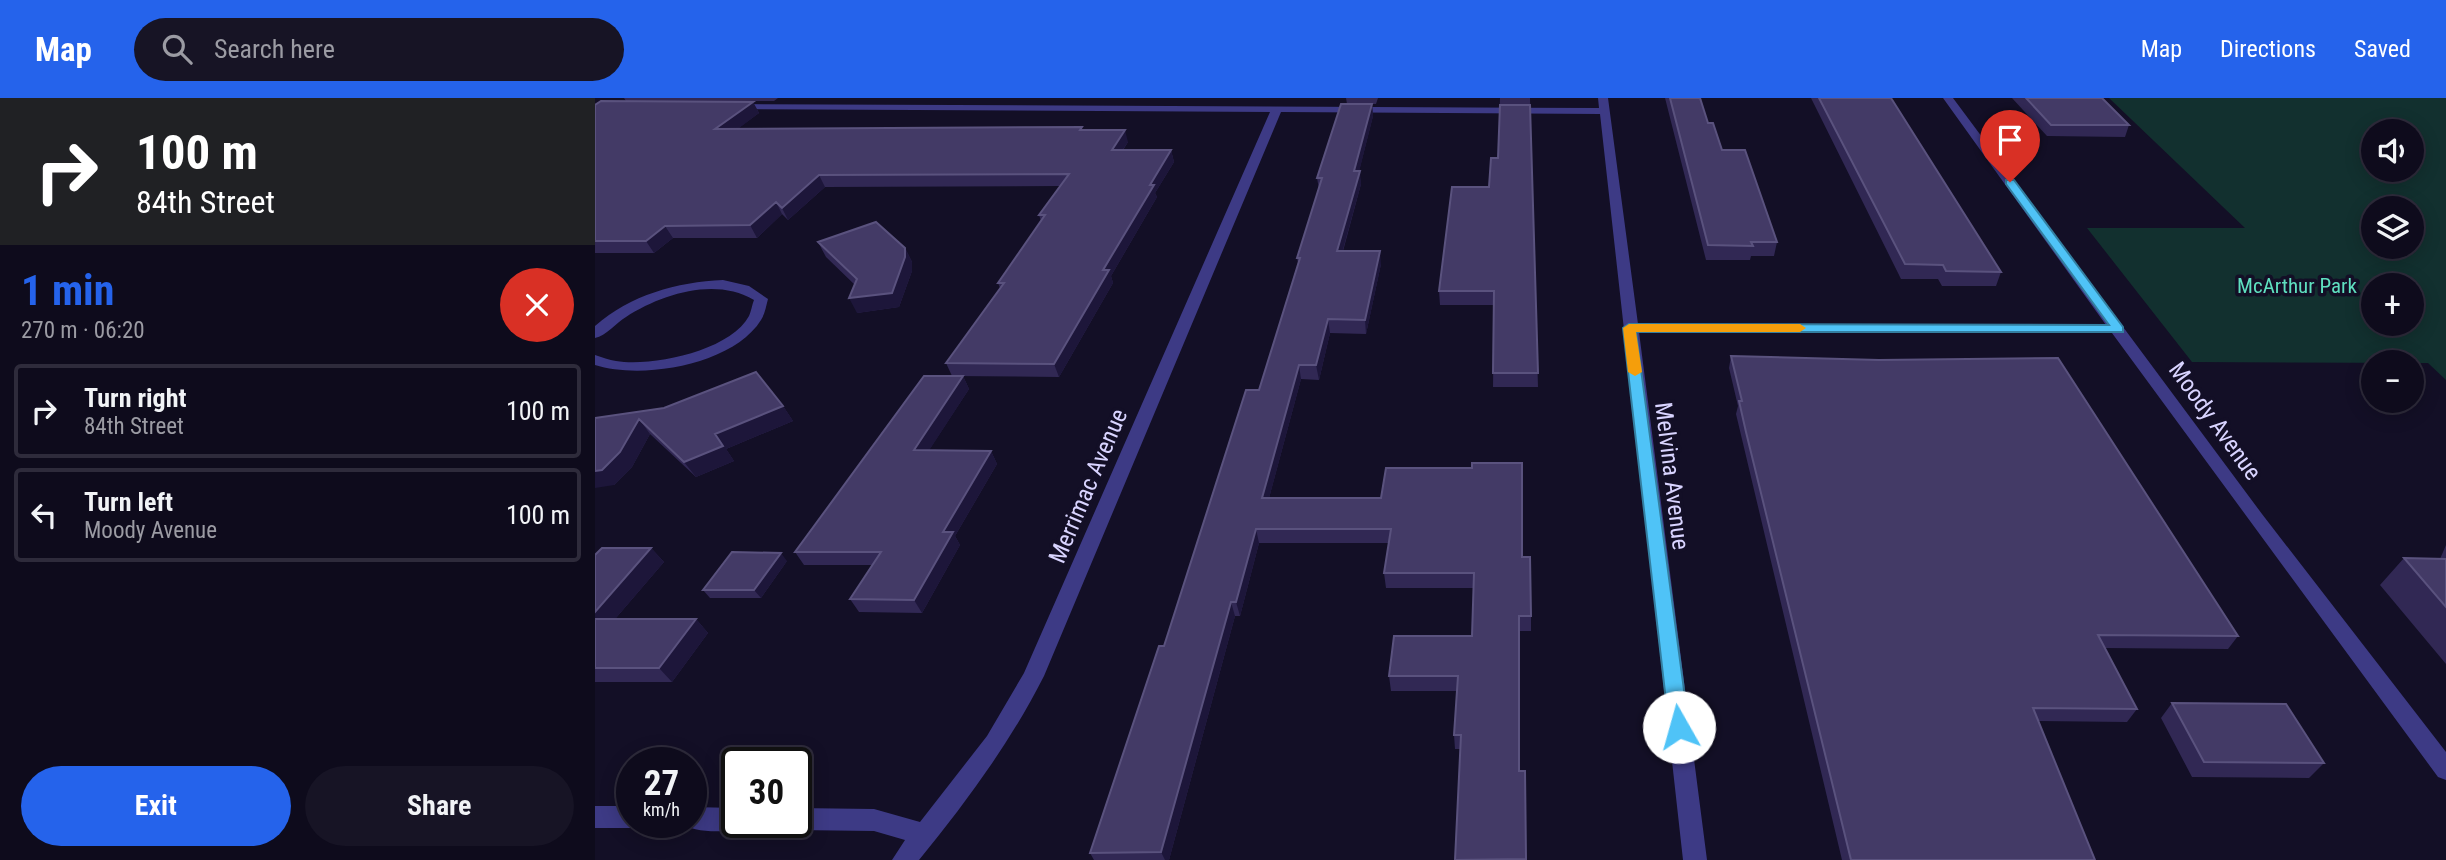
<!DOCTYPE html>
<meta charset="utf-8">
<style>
:root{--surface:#0e0b1c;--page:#171425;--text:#f1f3f6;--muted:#9b9ba3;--line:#2e2b3b;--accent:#2563eb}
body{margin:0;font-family:"Roboto Condensed",sans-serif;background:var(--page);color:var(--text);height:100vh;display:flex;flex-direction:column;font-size:26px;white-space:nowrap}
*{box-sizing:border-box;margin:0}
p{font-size:23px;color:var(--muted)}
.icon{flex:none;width:38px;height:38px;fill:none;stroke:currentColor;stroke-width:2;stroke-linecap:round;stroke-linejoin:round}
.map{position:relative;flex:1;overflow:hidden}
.sheet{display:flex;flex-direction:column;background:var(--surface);width:595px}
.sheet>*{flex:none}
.hud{background:#202124;color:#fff;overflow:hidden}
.fabs{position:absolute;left:1766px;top:21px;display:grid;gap:14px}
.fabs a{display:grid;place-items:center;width:63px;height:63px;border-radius:50%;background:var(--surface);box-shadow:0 4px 18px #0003,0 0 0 2px var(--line);font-size:35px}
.speed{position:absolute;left:21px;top:649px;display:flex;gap:14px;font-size:35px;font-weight:700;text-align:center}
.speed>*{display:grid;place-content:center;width:91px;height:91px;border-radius:50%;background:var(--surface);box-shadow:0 4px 18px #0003,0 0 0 2px var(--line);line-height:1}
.speed small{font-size:18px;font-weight:400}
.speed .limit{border:4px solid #111;border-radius:10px;background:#fff;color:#111}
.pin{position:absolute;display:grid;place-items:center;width:60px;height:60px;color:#fff;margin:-72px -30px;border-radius:50% 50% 50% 0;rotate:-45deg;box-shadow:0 0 7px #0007}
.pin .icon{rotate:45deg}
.me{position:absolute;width:77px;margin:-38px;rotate:353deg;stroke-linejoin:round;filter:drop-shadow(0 0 5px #0008)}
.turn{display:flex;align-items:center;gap:24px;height:147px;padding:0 21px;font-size:32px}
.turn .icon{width:91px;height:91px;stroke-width:2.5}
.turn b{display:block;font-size:49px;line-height:60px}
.round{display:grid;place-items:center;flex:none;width:74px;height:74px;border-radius:37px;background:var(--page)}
.overview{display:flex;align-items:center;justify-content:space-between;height:119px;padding:0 21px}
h1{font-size:42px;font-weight:700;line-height:52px;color:var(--accent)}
.action{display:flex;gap:14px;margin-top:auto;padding:14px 21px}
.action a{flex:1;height:80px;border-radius:42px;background:var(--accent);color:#fff;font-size:28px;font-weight:700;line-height:80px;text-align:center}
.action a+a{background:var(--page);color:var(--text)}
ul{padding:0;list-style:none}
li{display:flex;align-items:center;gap:21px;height:94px;margin:0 14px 10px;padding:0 7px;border:4px solid var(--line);border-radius:7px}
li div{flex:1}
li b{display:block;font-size:26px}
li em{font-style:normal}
header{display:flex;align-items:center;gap:42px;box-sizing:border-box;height:98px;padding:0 35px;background:var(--accent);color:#fff}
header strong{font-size:33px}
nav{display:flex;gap:38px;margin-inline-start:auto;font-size:24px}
.search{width:490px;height:63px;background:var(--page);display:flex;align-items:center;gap:18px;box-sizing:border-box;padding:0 24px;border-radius:38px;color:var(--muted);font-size:26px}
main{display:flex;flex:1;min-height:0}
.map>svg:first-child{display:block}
.green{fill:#12302f;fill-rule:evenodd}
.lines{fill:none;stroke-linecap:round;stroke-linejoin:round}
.street{fill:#3d3a85;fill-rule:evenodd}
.wall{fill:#312854}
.shaded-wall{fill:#1d163a}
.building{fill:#433a66;stroke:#5a527e;stroke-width:2}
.route{fill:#4fc3f7;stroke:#337fa1;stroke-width:2}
.slow{fill:#f59e0b}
.labels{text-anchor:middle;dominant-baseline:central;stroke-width:7;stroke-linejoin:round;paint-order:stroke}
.far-park-label{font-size:21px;fill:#5fe0c0;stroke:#130f26}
.street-label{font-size:24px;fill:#d9d4ff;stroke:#130f26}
</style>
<header>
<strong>Map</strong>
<div class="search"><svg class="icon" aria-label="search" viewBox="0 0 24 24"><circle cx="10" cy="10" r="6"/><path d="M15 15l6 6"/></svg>Search here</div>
<nav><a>Map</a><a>Directions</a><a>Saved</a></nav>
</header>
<main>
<section class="sheet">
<div class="hud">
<div class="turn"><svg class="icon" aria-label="right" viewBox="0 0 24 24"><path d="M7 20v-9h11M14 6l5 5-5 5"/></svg><div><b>100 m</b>84th Street</div></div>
</div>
<div class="overview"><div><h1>1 min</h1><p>270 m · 06:20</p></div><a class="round" style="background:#d93025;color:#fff"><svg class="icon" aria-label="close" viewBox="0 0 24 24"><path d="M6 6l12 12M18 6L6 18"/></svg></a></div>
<ul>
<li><svg class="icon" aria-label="right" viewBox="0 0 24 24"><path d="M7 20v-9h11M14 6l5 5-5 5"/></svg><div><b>Turn right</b><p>84th Street</p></div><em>100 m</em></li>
<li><svg class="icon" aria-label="left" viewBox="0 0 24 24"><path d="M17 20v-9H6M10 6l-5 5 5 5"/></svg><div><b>Turn left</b><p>Moody Avenue</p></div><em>100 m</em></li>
</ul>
<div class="action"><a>Exit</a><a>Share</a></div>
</section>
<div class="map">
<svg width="1851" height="762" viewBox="0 0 1851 762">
<rect width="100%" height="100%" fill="#130f26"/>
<path class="green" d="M1514,0H1851V282L1833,265L1597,264L1492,130H1650ZM1778,33H1816V72H1778ZM1778,110H1816V149H1778ZM1778,187H1816V226H1778Z"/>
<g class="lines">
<path class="street" d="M1003,0H1013L1043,226L1511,227L1348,0H1358L1667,416L1851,654V682L1843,679L1517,235L1044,234L1112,762H1088L1005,16L686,14L449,578C415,645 372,703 324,762H297L310,742L279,733L201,732L193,729L191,724H201V710L279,711L325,724L392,638L429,575L675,14L139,11L134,8L135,6L1004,10Z
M128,182L154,188L173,201C171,208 170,216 166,222C138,267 47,282 0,267V257C7,259 14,262 21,263C57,269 135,253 154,218C156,214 157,207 159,202C120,179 67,196 31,219C21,225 11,238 0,240V228C35,197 82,184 128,182Z
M0,708H37V724H46L37,730H0Z
M96,709L142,710V724H152L150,729C136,735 97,736 86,724H96Z"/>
</g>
<path class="wall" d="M29,0H183L179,3H31Z
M751,0H783L781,6H777L778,18L764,73L766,86L748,153L786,166L771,236L735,235L724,282L706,281L674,400L927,459L936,518V533H924V673H930L931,762H860L865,651H860L859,637L862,593H796L794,578L877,538L879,490H791L789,475L794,445H664L645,518H640L574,762H499L495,755L569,548L664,292L703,165L702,160L724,91L722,80L752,6Z
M905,0H935L943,289H898L899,207H845L844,193L894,89L903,60Z
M1070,0H1105L1113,25L1127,52L1182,144L1179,158H1156L1155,162H1111Z
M1216,0H1296L1406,174L1401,188H1347L1343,181H1306Z
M1417,0H1507L1534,27L1530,39L1452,38Z
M158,4L164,15L142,31L488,32L533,44L528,52H576L579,64L560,95L562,99L516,178L518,185L464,279L357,278L351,265L405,190L403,185L446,123L444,117L465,88L230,89L193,122L187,116L162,140H78L59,155H0V7Z
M223,144L310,150L317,164V173L304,209L262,215L260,187L231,159Z
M1136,258L1643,538L1633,551L1510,550L1542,611L1532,624L1443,623L1500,762H1247L1141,316L1143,308L1134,270Z
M368,278L374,291L334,352L396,353L402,366L360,438L365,447L327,515L264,514L255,501L277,467H209L200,454Z
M188,308L198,323L131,351L139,363L101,379L55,336L37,369L19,387L0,320Z
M1851,447V566L1785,487L1809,460L1845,461Z
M56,450L69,464L20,521H101L113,535L77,584H0V457Z
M192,463L166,500H115L108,492Z
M1577,605L1729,665L1714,680L1597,679L1566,620Z"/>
<path class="shaded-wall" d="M158,4L164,15L127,43L120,31Z
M777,6L778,18L761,86L759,73Z
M530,32L533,44L520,63L517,52Z
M576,52L579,64L560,95L562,99L516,178L518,185L464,279L459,266L555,87Z
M765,73L766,86L744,166L742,153Z
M224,77L230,89L193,122L187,110Z
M181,104L187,116L162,140L155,127Z
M70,128L78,140L59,155L51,143Z
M310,150L317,164V173L304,209L262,215L254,200Z
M785,153L786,166L771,236L770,222Z
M733,221L735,235L724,282L721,267Z
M704,267L706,281L670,415L667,400Z
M368,278L374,291L326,365L319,352Z
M188,308L198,323L131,351L139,363L101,379L89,364L120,336Z
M44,321L55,336L37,369L19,387L0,390V373Z
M396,353L402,366L360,438L365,447L327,515L319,502L348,434Z
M661,431L664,445L645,518L641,504Z
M56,450L69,464L8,535L0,527V514Z
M186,455L192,463L166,500L159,492Z
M636,504L640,518L574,762H570L566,754Z
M101,521L113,535L77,584L64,570Z"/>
<path class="building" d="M1075,0H1105L1113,25H1118L1127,52H1150L1182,144H1156L1158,148L1113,147Z
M1224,0H1296L1406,174L1351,173L1348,167L1310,166Z
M1431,0H1507L1534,27H1456Z
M6,3L158,4L120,31L487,29L485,32H530L517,52H576L555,87H559L508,172H514L459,266L351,265L409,185H403L450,117H444L474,76L224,77L187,110L181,104L155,127L70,128L51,143H0V7Z
M746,6H777L759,73H765L742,153H785L770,222L733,221L721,267H704L667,400H786L791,370H877V365H927V459H935L936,518H924V673H930L931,761L860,762L866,637H859L863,578H794L799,538H877L879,475H789L796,431H661L641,504H636L566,754L495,755L564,548H569L651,292H664L705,160H702L727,80H722Z
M905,7H935L943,275H898L899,193H844L857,89H894L896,60H903Z
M281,124L310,150V159L297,195L254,200L262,181L223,144Z
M1136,258L1284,262L1463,260L1643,538L1503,537L1542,611L1438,610L1500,762H1256L1151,334L1144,303H1147Z
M161,274L188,308L120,336L128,348L89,364L44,321L25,354L7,372L0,373V320L69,310Z
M329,278H368L319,352L396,353L348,434H358L319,502L255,501L286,454H200Z
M7,450H56L0,514V457Z
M137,454L186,455L159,492H108Z
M1809,460L1851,461V509Z
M0,521H101L64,570H0Z
M1577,605L1691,606L1729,665L1609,664Z"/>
<path class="route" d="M1411,82H1419L1528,229V234H1041L1094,629L1091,635L1084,638L1077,635L1074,629L1028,230L1034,226L1514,227L1411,86Z"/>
<path class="slow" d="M1034,226H1205L1211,230L1205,234H1041L1047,274L1040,278L1033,274L1028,230Z"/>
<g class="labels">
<g class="far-park-label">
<text x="1702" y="188">McArthur Park</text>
</g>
<g class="street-label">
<text transform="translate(1620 323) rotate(54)">Moody Avenue</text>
<text transform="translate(1077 378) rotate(83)">Melvina Avenue</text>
<text transform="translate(493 388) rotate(-67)">Merrimac Avenue</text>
</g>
</g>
</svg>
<div class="fabs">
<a><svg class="icon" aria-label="sound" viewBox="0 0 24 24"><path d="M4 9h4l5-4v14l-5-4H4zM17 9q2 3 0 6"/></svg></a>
<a><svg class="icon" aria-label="layers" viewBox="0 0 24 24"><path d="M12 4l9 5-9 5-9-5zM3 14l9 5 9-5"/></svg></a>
<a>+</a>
<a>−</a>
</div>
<div class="speed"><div>27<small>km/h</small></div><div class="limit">30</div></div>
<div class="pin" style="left:1415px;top:84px;background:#d93025"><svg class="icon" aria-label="arrive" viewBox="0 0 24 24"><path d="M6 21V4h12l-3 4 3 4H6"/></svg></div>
<svg class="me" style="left:1084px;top:629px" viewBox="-20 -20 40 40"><circle r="19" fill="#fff"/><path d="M0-13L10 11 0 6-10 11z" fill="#4fc3f7"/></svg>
</div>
</main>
